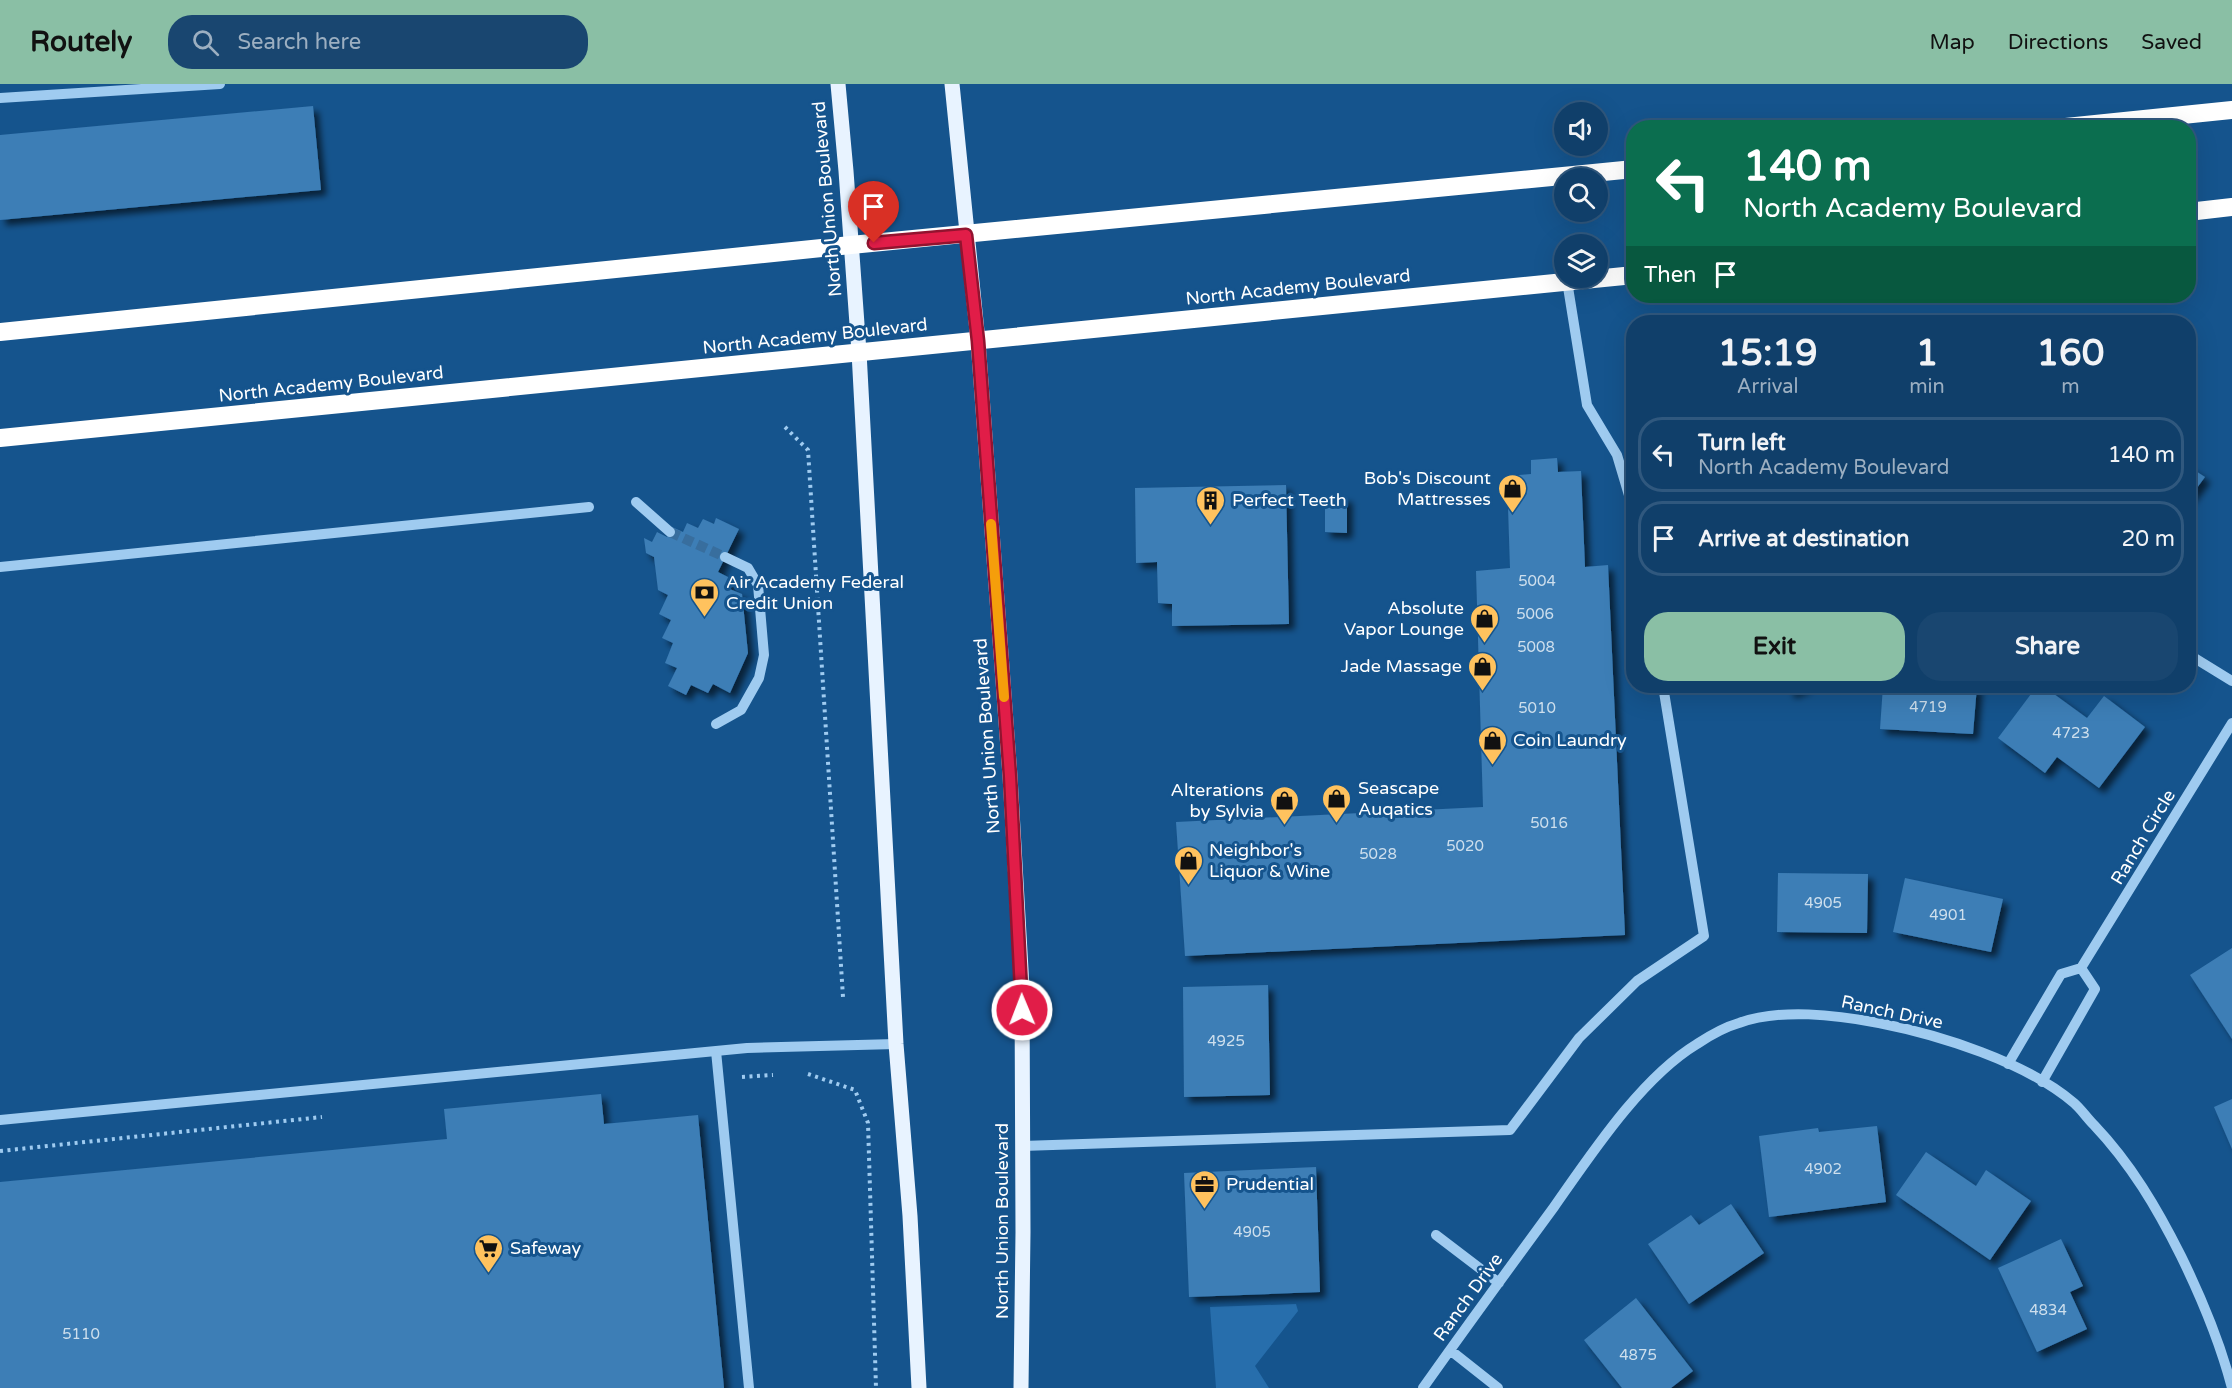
<!DOCTYPE html>
<style>
:root{--surface:#103f6a;--page:#194670;--text:#f1f3f6;--muted:#9cafc1;--line:#30587e;--accent:#8abfa5}
body{margin:0;font-family:"Varela Round",sans-serif;background:var(--page);color:var(--text);height:100vh;display:flex;flex-direction:column;font-size:22px;white-space:nowrap}
*{box-sizing:border-box;margin:0}
p{font-size:20px;color:var(--muted)}
.icon{flex:none;width:33px;height:33px;fill:none;stroke:currentColor;stroke-width:2;stroke-linecap:round;stroke-linejoin:round}
.map{position:relative;flex:1;overflow:hidden}
.side{position:absolute;left:1626px;top:231px;width:570px;height:378px;display:flex;flex-direction:column;background:var(--surface);border-radius:24px;box-shadow:0 6px 24px #0002,0 0 0 2px var(--line)}
.side>*{flex:none}
.hud{position:absolute;left:1626px;top:36px;width:570px;height:183px;border-radius:24px;box-shadow:0 6px 24px #0002,0 0 0 2px var(--line);background:#0b6e4f;color:#fff;overflow:hidden}
.fabs{position:absolute;left:1554px;top:18px;display:grid;gap:12px}
.fabs a{display:grid;place-items:center;width:54px;height:54px;border-radius:50%;background:var(--surface);box-shadow:0 6px 24px #0002,0 0 0 2px var(--line);font-size:30px}
.pin{position:absolute;display:grid;place-items:center;width:51px;height:51px;color:#fff;margin:-62px -26px;border-radius:50% 50% 50% 0;rotate:-45deg;box-shadow:0 0 6px #0007}
.pin .icon{rotate:45deg}
.me{position:absolute;width:66px;margin:-33px;rotate:359deg;stroke-linejoin:round;filter:drop-shadow(0 0 4px #0008)}
.turn{display:flex;align-items:center;gap:21px;height:126px;padding:0 18px;font-size:27px}
.turn .icon{width:78px;height:78px;stroke-width:2.5}
.turn b{display:block;font-size:42px;line-height:51px}
.then{display:flex;align-items:center;height:57px;padding:0 18px;background:#0003;gap:12px;font-size:22px}
.eta{display:flex;justify-content:space-evenly;align-items:center;height:102px;text-align:center}
.eta b{font-size:36px;font-weight:800;line-height:42px}
.button{display:flex;gap:12px;margin-top:auto;padding:12px 18px}
.button a{flex:1;height:69px;border-radius:24px;background:var(--accent);color:#111;font-size:24px;font-weight:800;line-height:69px;text-align:center}
.button a+a{background:var(--page);color:var(--text)}
ul{padding:0;list-style:none}
li{display:flex;align-items:center;gap:18px;height:75px;margin:0 12px 9px;padding:0 6px;border:3px solid var(--line);border-radius:24px}
li div{flex:1}
li b{display:block;font-size:22px}
li em{font-style:normal}
header{display:flex;align-items:center;gap:36px;box-sizing:border-box;height:84px;padding:0 30px;background:var(--accent);color:#111}
header strong{font-size:28px}
nav{display:flex;gap:33px;margin-inline-start:auto;font-size:21px}
.search{width:420px;height:54px;background:var(--page);display:flex;align-items:center;gap:15px;box-sizing:border-box;padding:0 21px;border-radius:24px;color:var(--muted);font-size:22px}
.map>svg:first-child{display:block}
.green{fill:#276eac}
.building{fill:#3d7eb6;filter:url(#shadow)}
.lines{fill:none;stroke-linecap:round;stroke-linejoin:round}
.minor-tunnel{stroke:#386e9e;stroke-width:10;stroke-dasharray:10 5;stroke-linecap:butt}
.path{stroke:#9fcbf0;stroke-width:4;stroke-dasharray:3 4.5;stroke-linecap:butt}
.minor{stroke:#9fcbf0;stroke-width:10}
.major{stroke:#e8f3ff;stroke-width:15}
.highway{stroke:#fff;stroke-width:18}
.route-casing{stroke:#92132f;stroke-width:15}
.route{stroke:#e11d48;stroke-width:10}
.slow{stroke:#f59e0b;stroke-width:10}
.labels{text-anchor:middle;dominant-baseline:central;stroke-width:6;stroke-linejoin:round;paint-order:stroke}
.number-label{font-size:15px;fill:#cedfed}
.street-label{font-size:18px;fill:#fff;stroke:#15548d}
.poi-label{font-size:18px;fill:#fff;stroke:#15548d;text-anchor:start}
</style>
<header>
<strong>Routely</strong>
<div class="search"><svg class="icon" aria-label="search" viewBox="0 0 24 24"><circle cx="10" cy="10" r="6"/><path d="M15 15l6 6"/></svg>Search here</div>
<nav><a>Map</a><a>Directions</a><a>Saved</a></nav>
</header>
<div class="map">
<svg width="2232" height="1304" viewBox="0 0 2232 1304">
<defs>
<filter id="shadow"><feDropShadow dx="5.5" dy="5.5" stdDeviation="3" flood-color="#0009"/></filter>
</defs>
<rect width="100%" height="100%" fill="#15548d"/>
<path class="green" d="M1296,1220L1298,1227L1255,1282L1269,1304H1216L1210,1223Z"/>
<path class="building" d="M313,22L321,106L0,136V51Z
M1557,374L1558,388L1581,387L1585,483L1608,481L1625,851L1185,872L1176,738L1483,723L1476,487L1510,484L1507,392L1531,390V376Z
M2188,382L2205,393L2188,416Z
M1286,401L1289,540L1172,542V520L1158,519L1157,478L1136,479L1135,404Z
M1325,412L1347,413V449L1325,448Z
M716,434L739,445L718,488L732,495L727,504L742,510L748,569L730,609L713,600L708,609L691,601L686,611L668,602L677,584L665,579L673,559L662,554L671,536L659,530L668,511L658,506L654,473L646,469L644,454L652,458L657,448L667,453L672,443L683,448L687,439L698,444L703,435L714,440Z
M1787,602H1809L1790,609Z
M1883,602H1977L1973,650L1880,645Z
M2037,602H2043L2087,634L2104,612L2145,643L2099,704L2057,673L2045,689L1998,654Z
M1778,789L1868,790L1867,849L1777,848Z
M1905,794L2003,815L1991,868L1893,848Z
M2232,864V955L2190,891Z
M1268,901L1270,1011L1184,1013L1183,903Z
M601,1010L604,1040L698,1031L724,1304H0V1098L447,1055L444,1025Z
M2232,1015V1065L2214,1023Z
M1877,1042L1886,1118L1769,1133L1759,1052L1818,1044L1819,1048Z
M1926,1068L1976,1102L1986,1086L2031,1117L1990,1176L1896,1111Z
M1316,1083L1320,1208L1189,1213L1184,1089Z
M1731,1120L1764,1169L1689,1220L1648,1160L1691,1131L1699,1141Z
M2061,1155L2083,1202L2070,1208L2087,1245L2037,1268L1998,1184Z
M1636,1214L1693,1287L1671,1304H1622L1584,1256Z"/>
<g class="lines">
<path class="minor-tunnel" d="M670,448L725,473"/>
<path class="path" d="M785,343L808,366L843,913
M808,990L855,1006L868,1039L876,1304
M742,993L773,991
M0,1067L322,1033"/>
<path class="minor" d="M0,14L220,0
M1567,197L1587,321L1617,371L1634,428
M636,418L670,448
M0,483L589,423
M2188,570L2232,597
M716,640L741,626L759,594L764,571L758,501L748,484L725,473
M716,967L749,1304
M2008,980L2061,890L2081,884L2232,639
M2042,998L2095,905L2081,884
M0,1036L747,964L896,960
M1022,1062L1510,1046L1579,954L1637,897L1704,852L1663,602
M1436,1151L1499,1199
M1450,1266L1498,1304
M1423,1304C1466,1243 1510,1183 1554,1123C1592,1069 1641,994 1697,960C1709,952 1725,943 1739,939C1781,924 1836,931 1879,939C1940,951 2026,978 2074,1019C2081,1025 2087,1034 2094,1041C2131,1080 2157,1124 2181,1172C2202,1215 2220,1258 2232,1304"/>
<path class="major" d="M838,0L846,87L859,268L896,960L910,1132L919,1304
M952,0L978,257L1010,692L1022,903L1023,1148L1021,1304"/>
<path class="highway" d="M2056,44L2232,26
M2188,128L2232,123
M0,248L851,161L1634,85
M0,354L1634,191"/>
</g>
<g class="lines">
<defs>
<path id="route" d="M874,159L966,151L978,257L1010,692L1022,926"/>
</defs>
<use href="#route" class="route-casing"/>
<use href="#route" class="route"/>
<path class="slow" d="M991,440L1004,613"/>
</g>
<defs>
<symbol id="shop-pin" viewBox="-11 -11 22 30"><path d="M0 17L-7.5 6A9.5 9.5 0 1 1 7.5 6Z" fill="#ffc25e" stroke="#15548d"/><path d="M-5-2.5h2.3a2.7 3.5 0 0 1 5.4 0H5L5.5 6h-11ZM-1.5-2.5h3a1.5 2.3 0 0 0-3 0Z" fill="#111"/></symbol>
<symbol id="building-pin" viewBox="-11 -11 22 30"><path d="M0 17L-7.5 6A9.5 9.5 0 1 1 7.5 6Z" fill="#ffc25e" stroke="#15548d"/><path d="M-4-6H4V6H1V3H-1V6H-4ZM-2.5-4.3h1.7v1.8h-1.7ZM.8-4.3h1.7v1.8H.8ZM-2.5-1h1.7V.8h-1.7ZM.8-1h1.7V.8H.8Z" fill="#111"/></symbol>
<symbol id="bank-pin" viewBox="-11 -11 22 30"><path d="M0 17L-7.5 6A9.5 9.5 0 1 1 7.5 6Z" fill="#ffc25e" stroke="#15548d"/><path d="M-6-4H6V4H-6ZM0-2.3a2.3 2.3 0 1 0 0 4.6a2.3 2.3 0 1 0 0-4.6Z" fill="#111"/></symbol>
<symbol id="office-pin" viewBox="-11 -11 22 30"><path d="M0 17L-7.5 6A9.5 9.5 0 1 1 7.5 6Z" fill="#ffc25e" stroke="#15548d"/><path d="M-6-3h4V-5.5h4V-3h4V5H-6ZM-1-4.5V-3h2v-1.5ZM-6 0V1H6V0Z" fill="#111"/></symbol>
<symbol id="supermarket-pin" viewBox="-11 -11 22 30"><path d="M0 17L-7.5 6A9.5 9.5 0 1 1 7.5 6Z" fill="#ffc25e" stroke="#15548d"/><path d="M-6-5.5h2.5l.6 2H6L4.5 2H-2.5L-4.4-4H-6ZM-1.5 3.2a1.3 1.3 0 1 0 .1 0ZM3 3.2a1.3 1.3 0 1 0 .1 0Z" fill="#111"/></symbol>
</defs>
<g fill-rule="evenodd">
<use href="#shop-pin" x="1496" y="388" width="33" height="45"/>
<use href="#building-pin" x="1194" y="400" width="33" height="45"/>
<use href="#bank-pin" x="688" y="492" width="33" height="45"/>
<use href="#shop-pin" x="1468" y="518" width="33" height="45"/>
<use href="#shop-pin" x="1466" y="566" width="33" height="45"/>
<use href="#shop-pin" x="1476" y="640" width="33" height="45"/>
<use href="#shop-pin" x="1320" y="698" width="33" height="45"/>
<use href="#shop-pin" x="1268" y="700" width="33" height="45"/>
<use href="#shop-pin" x="1172" y="760" width="33" height="45"/>
<use href="#office-pin" x="1188" y="1084" width="33" height="45"/>
<use href="#supermarket-pin" x="472" y="1148" width="33" height="45"/>
</g>
<g class="labels">
<g class="number-label">
<text x="1537" y="497">5004</text>
<text x="1535" y="530">5006</text>
<text x="1536" y="563">5008</text>
<text x="1928" y="623">4719</text>
<text x="1537" y="624">5010</text>
<text x="2071" y="649">4723</text>
<text x="1549" y="739">5016</text>
<text x="1465" y="762">5020</text>
<text x="1378" y="770">5028</text>
<text x="1823" y="819">4905</text>
<text x="1948" y="831">4901</text>
<text x="1226" y="957">4925</text>
<text x="1823" y="1085">4902</text>
<text x="1252" y="1148">4905</text>
<text x="2048" y="1226">4834</text>
<text x="81" y="1250">5110</text>
<text x="1638" y="1271">4875</text>
</g>
<g class="street-label">
<text transform="translate(827 115) rotate(-95)">North Union Boulevard</text>
<text transform="translate(1298 203) rotate(-6)">North Academy Boulevard</text>
<text transform="translate(815 252) rotate(-6)">North Academy Boulevard</text>
<text transform="translate(331 300) rotate(-6)">North Academy Boulevard</text>
<text transform="translate(987 652) rotate(-94)">North Union Boulevard</text>
<text transform="translate(2143 753) rotate(-59)">Ranch Circle</text>
<text transform="translate(1892 928) rotate(12)">Ranch Drive</text>
<text transform="translate(1002 1137) rotate(-90)">North Union Boulevard</text>
<text transform="translate(1468 1213) rotate(-54)">Ranch Drive</text>
</g>
<g class="poi-label">
<text x="1491" y="394" text-anchor="end">Bob's Discount<tspan x="1491" dy="21">Mattresses</tspan></text>
<text x="1232" y="416">Perfect Teeth</text>
<text x="726" y="498">Air Academy Federal<tspan x="726" dy="21">Credit Union</tspan></text>
<text x="1464" y="524" text-anchor="end">Absolute<tspan x="1464" dy="21">Vapor Lounge</tspan></text>
<text x="1462" y="582" text-anchor="end">Jade Massage</text>
<text x="1513" y="656">Coin Laundry</text>
<text x="1358" y="704">Seascape<tspan x="1358" dy="21">Auqatics</tspan></text>
<text x="1264" y="706" text-anchor="end">Alterations<tspan x="1264" dy="21">by Sylvia</tspan></text>
<text x="1209" y="766">Neighbor's<tspan x="1209" dy="21">Liquor &amp; Wine</tspan></text>
<text x="1226" y="1100">Prudential</text>
<text x="510" y="1164">Safeway</text>
</g>
</g>
</svg>
<div class="fabs">
<a><svg class="icon" aria-label="sound" viewBox="0 0 24 24"><path d="M4 9h4l5-4v14l-5-4H4zM17 9q2 3 0 6"/></svg></a>
<a><svg class="icon" aria-label="search" viewBox="0 0 24 24"><circle cx="10" cy="10" r="6"/><path d="M15 15l6 6"/></svg></a>
<a><svg class="icon" aria-label="layers" viewBox="0 0 24 24"><path d="M12 4l9 5-9 5-9-5zM3 14l9 5 9-5"/></svg></a>
</div>
<div class="pin" style="left:874px;top:159px;background:#d93025"><svg class="icon" aria-label="arrive" viewBox="0 0 24 24"><path d="M6 21V4h12l-3 4 3 4H6"/></svg></div>
<svg class="me" style="left:1022px;top:926px" viewBox="-20 -20 40 40"><circle r="17" fill="#e11d48" stroke="#fff" stroke-width="3"/><path d="M0-11L8 9 0 5-8 9z" fill="#fff"/></svg>
<div class="hud">
<div class="turn"><svg class="icon" aria-label="left" viewBox="0 0 24 24"><path d="M17 20v-9H6M10 6l-5 5 5 5"/></svg><div><b>140 m</b>North Academy Boulevard</div></div>
<div class="then">Then<svg class="icon" aria-label="arrive" viewBox="0 0 24 24"><path d="M6 21V4h12l-3 4 3 4H6"/></svg></div>
</div>
<section class="side">
<div class="eta">
<div><b>15:19</b><p>Arrival</p></div>
<div><b>1</b><p>min</p></div>
<div><b>160</b><p>m</p></div>
</div>
<ul>
<li><svg class="icon" aria-label="left" viewBox="0 0 24 24"><path d="M17 20v-9H6M10 6l-5 5 5 5"/></svg><div><b>Turn left</b><p>North Academy Boulevard</p></div><em>140 m</em></li>
<li><svg class="icon" aria-label="arrive" viewBox="0 0 24 24"><path d="M6 21V4h12l-3 4 3 4H6"/></svg><div><b>Arrive at destination</b></div><em>20 m</em></li>
</ul>
<div class="button"><a>Exit</a><a>Share</a></div>
</section>
</div>
